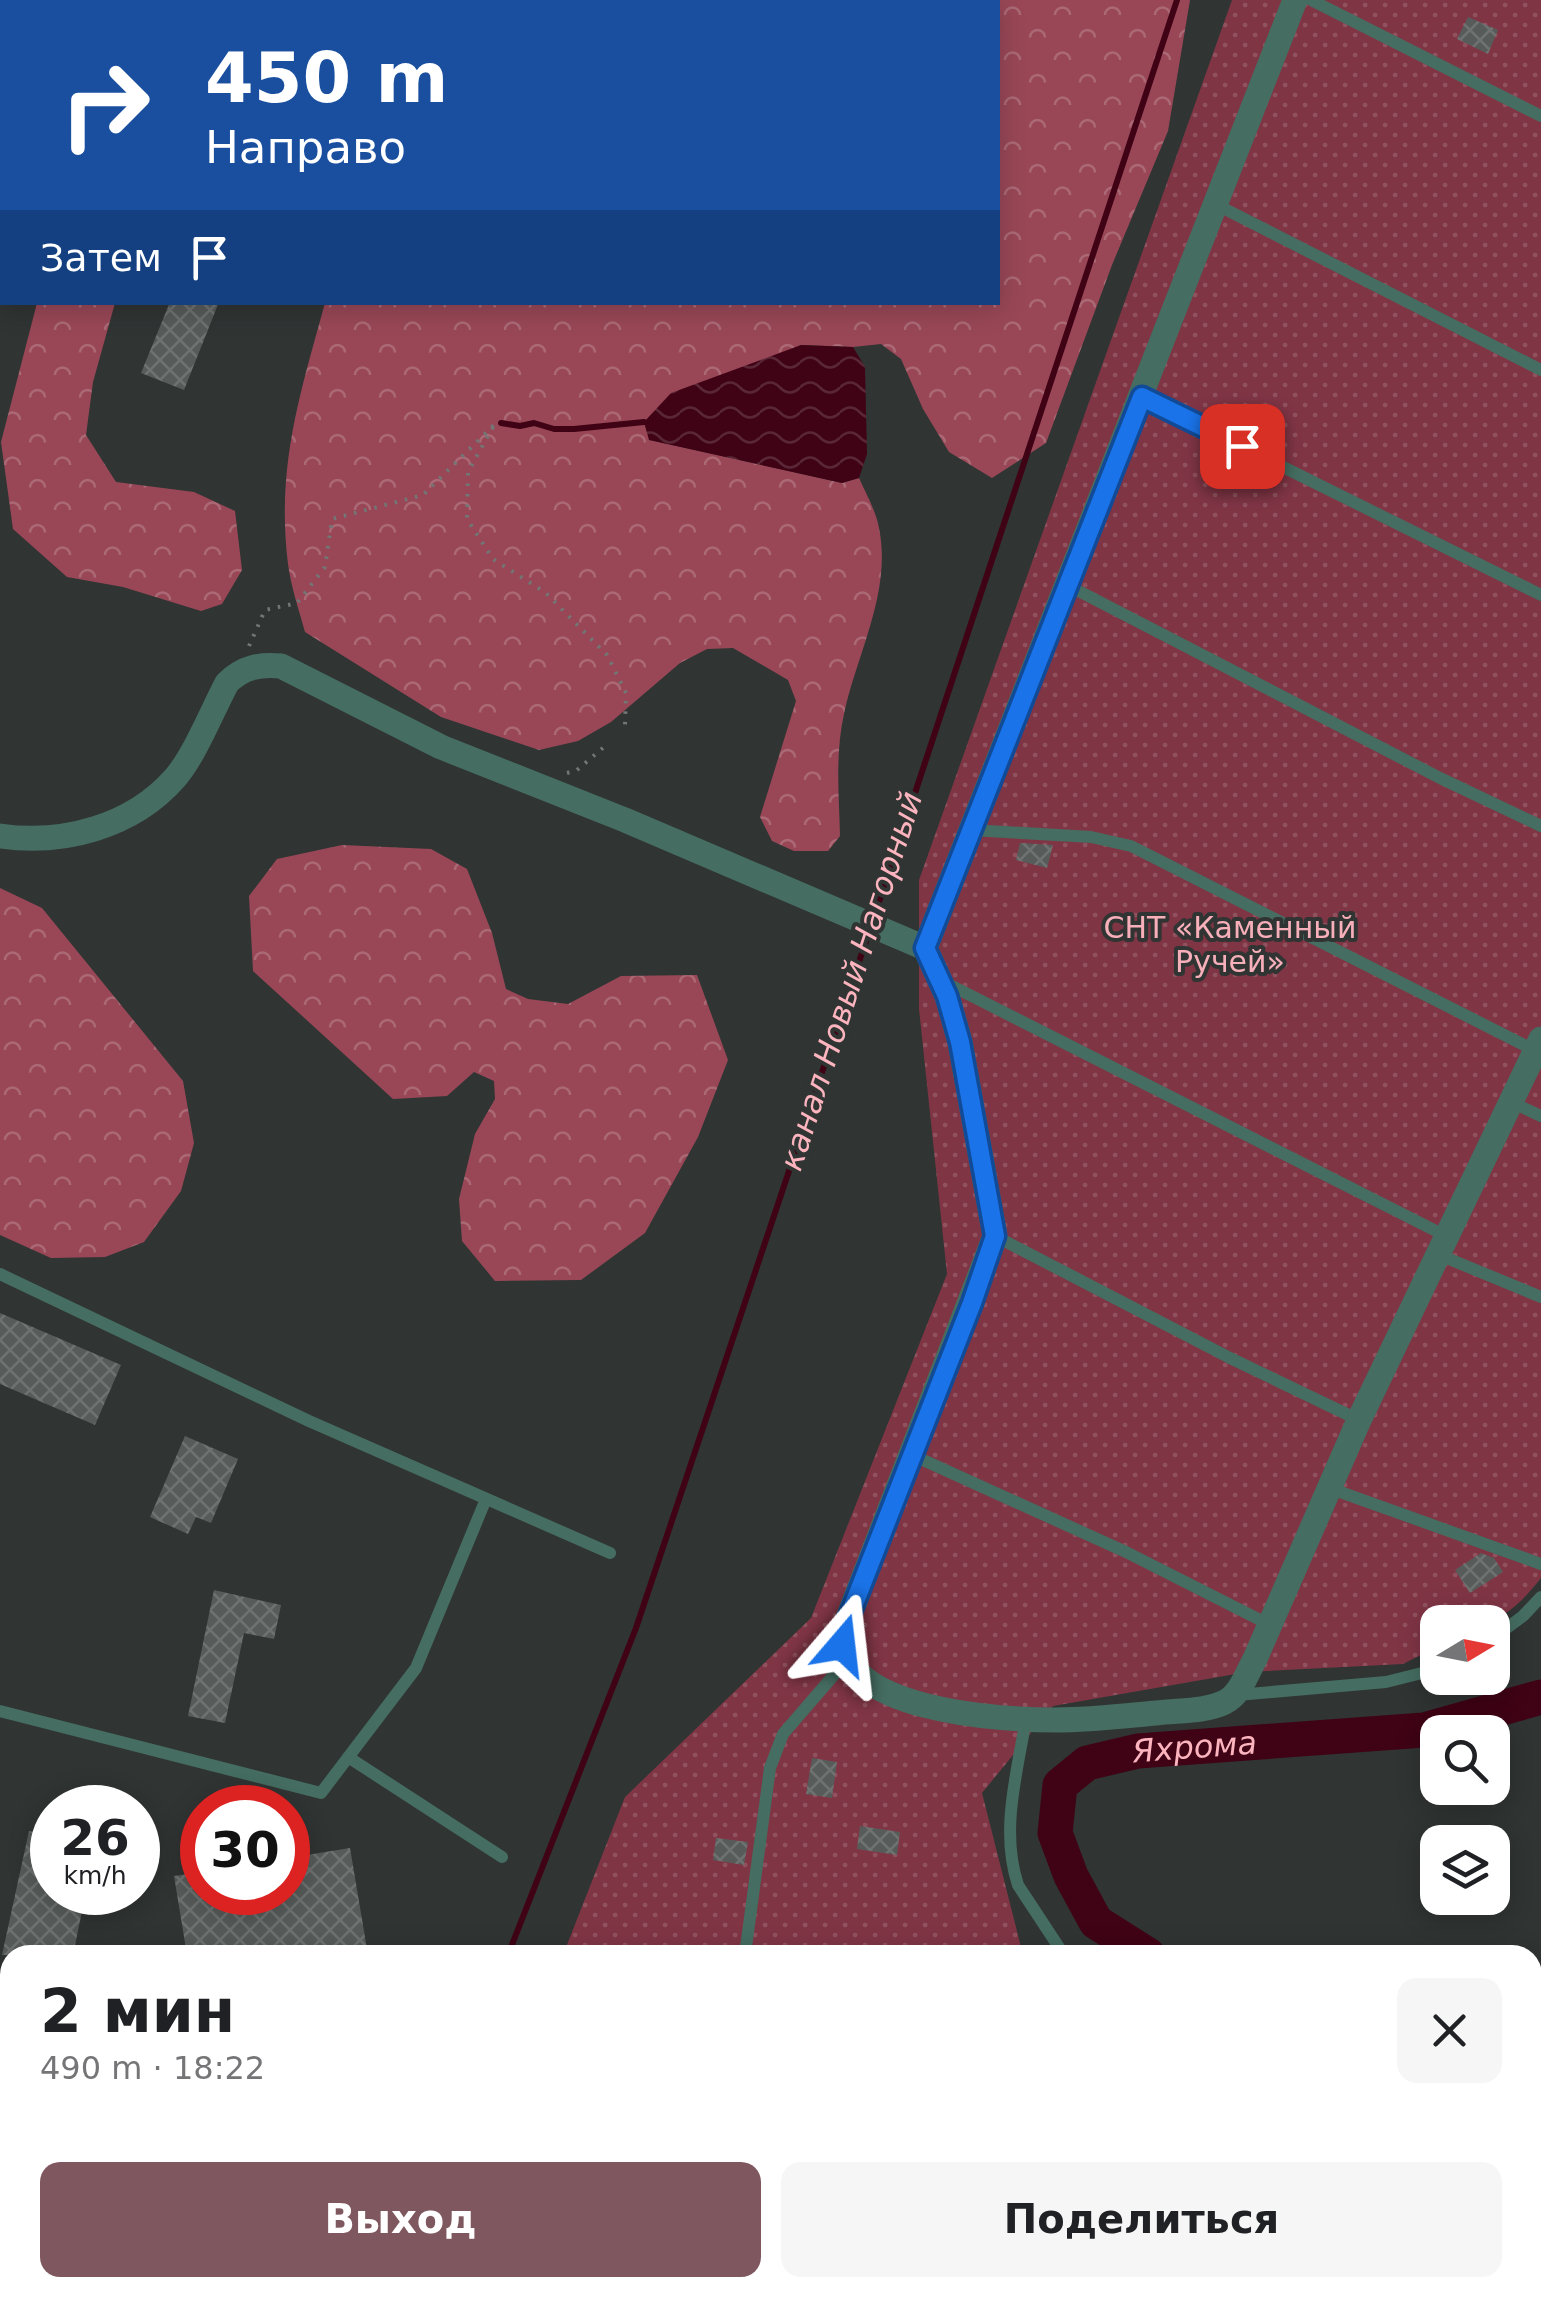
<!DOCTYPE html>
<html lang="ru">
<meta charset="utf-8">
<style>
:root{--surface:#fff;--page:#f6f6f6;--text:#202124;--muted:#757577;--accent:#7f575f}
body{margin:0;font-family:"DejaVu Sans",sans-serif;background:var(--page);color:var(--text);height:100vh;display:flex;flex-direction:column;font-size:38px;white-space:nowrap}
*{box-sizing:border-box;margin:0}
p{font-size:32px;color:var(--muted)}
.icon{flex:none;width:55px;height:55px;fill:none;stroke:currentColor;stroke-width:2;stroke-linecap:round;stroke-linejoin:round}
.map{position:relative;flex:1;overflow:hidden}
.details{position:absolute;left:0px;top:1945px;width:1542px;height:352px;display:flex;flex-direction:column;background:var(--surface);border-radius:30px 30px 0 0;box-shadow:0 5px 25px #0003}
.details>*{flex:none}
.hud{position:absolute;left:0px;top:0px;width:1000px;height:305px;box-shadow:0 5px 25px #0003;background:#1a4fa0;color:#fff;overflow:hidden}
.needle{width:65px;rotate:80deg}
.tools{position:absolute;left:1420px;top:1605px;display:grid;gap:20px}
.tools a{display:grid;place-items:center;width:90px;height:90px;border-radius:20px;background:var(--surface);box-shadow:0 5px 25px #0003;font-size:50px}
.speed{position:absolute;left:30px;top:1785px;display:flex;gap:20px;font-size:50px;font-weight:700;text-align:center}
.speed>*{display:grid;place-content:center;width:130px;height:130px;border-radius:50%;background:var(--surface);box-shadow:0 5px 25px #0003;line-height:1}
.speed small{font-size:25px;font-weight:400}
.speed .limit{border:15px solid #d22;background:#fff;color:#111}
.pin{position:absolute;display:grid;place-items:center;width:85px;height:85px;color:#fff;margin:-42px;border-radius:20px;box-shadow:0 5px 15px #0006}
.me{position:absolute;width:110px;margin:-55px;rotate:17deg;stroke-linejoin:round;filter:drop-shadow(0 0 8px #0008)}
.turn{display:flex;align-items:center;gap:35px;height:210px;padding:0 40px;font-size:45px}
.turn .icon{width:130px;height:130px;stroke-width:2.5}
.turn b{display:block;font-size:70px;line-height:85px}
.then{display:flex;align-items:center;height:95px;padding:0 40px;background:#0003;gap:20px;font-size:38px}
.round{display:grid;place-items:center;flex:none;width:105px;height:105px;border-radius:20px;background:var(--page)}
.head{display:flex;align-items:center;justify-content:space-between;height:170px;padding:0 40px}
h1{font-size:60px;font-weight:700;line-height:75px}
.primary-button{display:flex;gap:20px;margin-top:auto;padding:20px 40px}
.primary-button a{flex:1;height:115px;border-radius:20px;background:var(--accent);color:#fff;font-size:40px;font-weight:700;line-height:115px;text-align:center}
.primary-button a+a{background:var(--page);color:var(--text)}
.map>svg:first-child{display:block}
.built{fill:#313d39}
.forest{fill:url(#forest-crowns)}
.garden{fill:url(#garden-dots)}
.water{fill:url(#water-waves)}
.lines{fill:none;stroke-linecap:round;stroke-linejoin:round}
.stream{stroke:#3f0315;stroke-width:6}
.river{stroke:#3f0315;stroke-width:35}
.building{fill:url(#building-cross-hatch)}
.path{stroke:#727675;stroke-width:4;stroke-dasharray:2.5 8;stroke-linecap:butt}
.service{stroke:#456d61;stroke-width:12}
.minor{stroke:#456d61;stroke-width:25}
.route-casing{stroke:#114b97;stroke-width:25}
.route{stroke:#1a73e8;stroke-width:18}
.labels{text-anchor:middle;dominant-baseline:central;stroke-width:8;stroke-linejoin:round;paint-order:stroke}
.park-label{font-size:30px;fill:#f7afba;stroke:#303433}
.water-label{font-size:32px;font-style:italic;fill:#fcb4be;stroke:#303433}
</style>
<div class="map">
<svg width="1541" height="2297" viewBox="0 0 1541 2297">
<defs>
<pattern id="forest-crowns" width="20" height="18" patternUnits="userSpaceOnUse" patternTransform="scale(2.5)"><rect width="20" height="18" fill="#994757"/><path d="M2 6a3 3 0 1 1 6 0M12 15a3 3 0 1 1 6 0" fill="none" stroke="#ab6976"/></pattern>
<pattern id="garden-dots" width="8" height="8" patternUnits="userSpaceOnUse" patternTransform="scale(2.5)"><rect width="8" height="8" fill="#803545"/><path d="M2 2h.1M6 6h.1" fill="none" stroke="#91525f" stroke-width="1.8" stroke-linecap="round"/></pattern>
<pattern id="water-waves" width="16" height="10" patternUnits="userSpaceOnUse" patternTransform="scale(2.5)"><rect width="16" height="10" fill="#3f0315"/><path d="M0 5q4-4 8 0t8 0" fill="none" stroke="#5a2736"/></pattern>
<pattern id="building-cross-hatch" width="8" height="8" patternUnits="userSpaceOnUse" patternTransform="scale(2.5)"><rect width="8" height="8" fill="#575c5a"/><path d="M0 0l8 8M0 8l8-8" fill="none" stroke="#6e7371"/></pattern>
</defs>
<rect width="100%" height="100%" fill="#303433"/>
<path class="built" d="M10,2246V2288H314L316,2297H0V2248Z"/>
<path class="forest" d="M315,0H1190L1168,131L1112,265L1046,443L992,478L949,452L923,409L901,359L881,344L853,347L801,345L644,422L650,440L842,483L859,478C866,494 876,511 879,528C892,592 857,653 844,714C835,755 839,794 840,836L828,851H794L772,841L760,817L796,701L788,680L733,648L707,649L680,663L611,722L578,741L539,750L441,717L305,632C299,610 291,587 288,564C276,467 300,394 325,303L998,302V2H301Z
M37,303H115L93,382L86,435L116,482L194,492L235,511L242,570L222,604L201,611L123,587L67,577L13,529L1,442Z
M342,845L431,849L467,869L492,933L506,989L528,999L568,1004L621,976L697,975L728,1060L698,1137L645,1233L581,1280L495,1281L462,1241L459,1199L475,1134L495,1099L494,1081L474,1072L447,1096L393,1099L253,971L249,896L277,859Z
M0,888L42,908L183,1081L194,1143L181,1191L144,1242L105,1257L51,1258L0,1235Z"/>
<path class="garden" d="M1232,0H1541V1578C1504,1624 1495,1622 1438,1622L1437,1647L1403,1664L1247,1672L1053,1706L982,1793L1023,1955H563L625,1797L811,1618L947,1274L919,1009V880Z
M780,2288H1123L1098,2297H789Z"/>
<path class="water" d="M801,345L853,347L865,367L867,454L859,478L842,483L649,440L644,422L671,393Z"/>
<g class="lines">
<path class="stream" d="M501,423L520,426L534,423L554,429H574L644,422
M873,920L1177,0
M508,1955L636,1628L869,932"/>
<g class="river">
<path id="s1" d="M1148,1955L1096,1922L1071,1876L1055,1833L1060,1785L1087,1763L1138,1751L1424,1730L1541,1697"/>
<path d="M1532,2146L1541,2156"/>
<path d="M0,2200L10,2198"/>
<path d="M710,2288L715,2297"/>
</g>
</g>
<path class="building" d="M1468,17L1498,30L1488,54L1457,39Z
M170,302H219L184,390L141,373Z
M1020,843L1053,845L1047,868L1016,860Z
M0,1313L121,1365L95,1425L0,1384Z
M185,1436L238,1459L211,1523L196,1517L188,1534L150,1517Z
M1481,1553L1494,1558L1503,1572L1470,1593L1455,1570Z
M214,1590L281,1605L274,1639L244,1633L225,1723L188,1716Z
M812,1758L837,1762L832,1798L806,1794Z
M860,1826L900,1832L897,1855L857,1849Z
M29,1831L52,1836V1892H86L73,1955H2Z
M716,1838L748,1842L744,1865L713,1860Z
M350,1848L368,1955H187L174,1876L202,1872V1892H288V1858Z"/>
<g class="lines">
<path class="path" d="M493,427L468,472L467,519L493,559L546,593L607,655L626,693L625,725
M249,646L265,610L297,603L325,567L332,519L423,495L496,423
M567,773L577,770L604,747"/>
<path class="service" d="M1311,0L1541,116
M172,2L177,0
M0,203L2,202
M1217,205L1541,370
M1142,397L1541,595
M1067,585L1440,778L1541,826
M971,830L1091,837L1131,846L1536,1051
M946,983L1446,1236
M1511,1102L1541,1116
M995,1236L1230,1358L1359,1420
M1437,1254L1541,1297
M0,1274L309,1421L610,1553
M912,1455L1126,1552L1270,1625
M1329,1488L1541,1564
M1492,1639L1523,1616L1541,1597
M1237,1695L1386,1682L1438,1669
M0,1711L321,1793L416,1668L486,1499
M1026,1719C1017,1773 1000,1831 1018,1885L1064,1955
M348,1757L502,1857
M745,1955L770,1768L783,1734L846,1661
M884,2295L885,2288"/>
<path class="minor" d="M0,836C63,845 132,827 175,778C195,755 212,711 227,683C243,667 260,664 281,666L441,747L625,820L925,948L947,996L960,1042L995,1236L843,1631C834,1711 1001,1720 1056,1720C1089,1720 1123,1716 1156,1713C1178,1710 1205,1712 1225,1702C1240,1695 1247,1673 1255,1659L1359,1420L1541,1039
M925,948L1295,0"/>
</g>
<g class="lines">
<defs>
<path id="route" d="M842,1645L843,1632L972,1303L995,1236L960,1042L947,996L925,948L1142,397L1242,446"/>
</defs>
<use href="#route" class="route-casing"/>
<use href="#route" class="route"/>
</g>
<g class="labels">
<g class="park-label">
<text x="1230" y="927">СНТ «Каменный<tspan x="1230" dy="34">Ручей»</tspan></text>
</g>
<g class="water-label">
<text transform="translate(851 981) rotate(-72)">канал Новый Нагорный</text>
<text stroke="none"><textPath href="#s1" startOffset="352">Яхрома</textPath></text>
</g>
</g>
</svg>
<div class="tools">
<a><svg class="needle" viewBox="-14 -14 28 28"><path d="M0-13l5 13h-10z" fill="#e53935"/><path d="M0 13l5-13h-10z" fill="#757577"/></svg></a>
<a><svg class="icon" aria-label="search" viewBox="0 0 24 24"><circle cx="10" cy="10" r="6"/><path d="M15 15l6 6"/></svg></a>
<a><svg class="icon" aria-label="layers" viewBox="0 0 24 24"><path d="M12 4l9 5-9 5-9-5zM3 14l9 5 9-5"/></svg></a>
</div>
<div class="speed"><div>26<small>km/h</small></div><div class="limit">30</div></div>
<div class="pin" style="left:1242px;top:446px;background:#d93025"><svg class="icon" aria-label="arrive" viewBox="0 0 24 24"><path d="M6 21V4h12l-3 4 3 4H6"/></svg></div>
<svg class="me" style="left:842px;top:1645px" viewBox="-20 -20 40 40"><path d="M0-17L14 15 0 8-14 15z" fill="#1a73e8" stroke="#fff" stroke-width="4"/></svg>
<div class="hud">
<div class="turn"><svg class="icon" aria-label="right" viewBox="0 0 24 24"><path d="M7 20v-9h11M14 6l5 5-5 5"/></svg><div><b>450 m</b>Направо</div></div>
<div class="then">Затем<svg class="icon" aria-label="arrive" viewBox="0 0 24 24"><path d="M6 21V4h12l-3 4 3 4H6"/></svg></div>
</div>
<section class="details">
<div class="head"><div><h1>2 мин</h1><p>490 m · 18:22</p></div><a class="round"><svg class="icon" aria-label="close" viewBox="0 0 24 24"><path d="M6 6l12 12M18 6L6 18"/></svg></a></div>
<div class="primary-button"><a>Выход</a><a>Поделиться</a></div>
</section>
</div>
